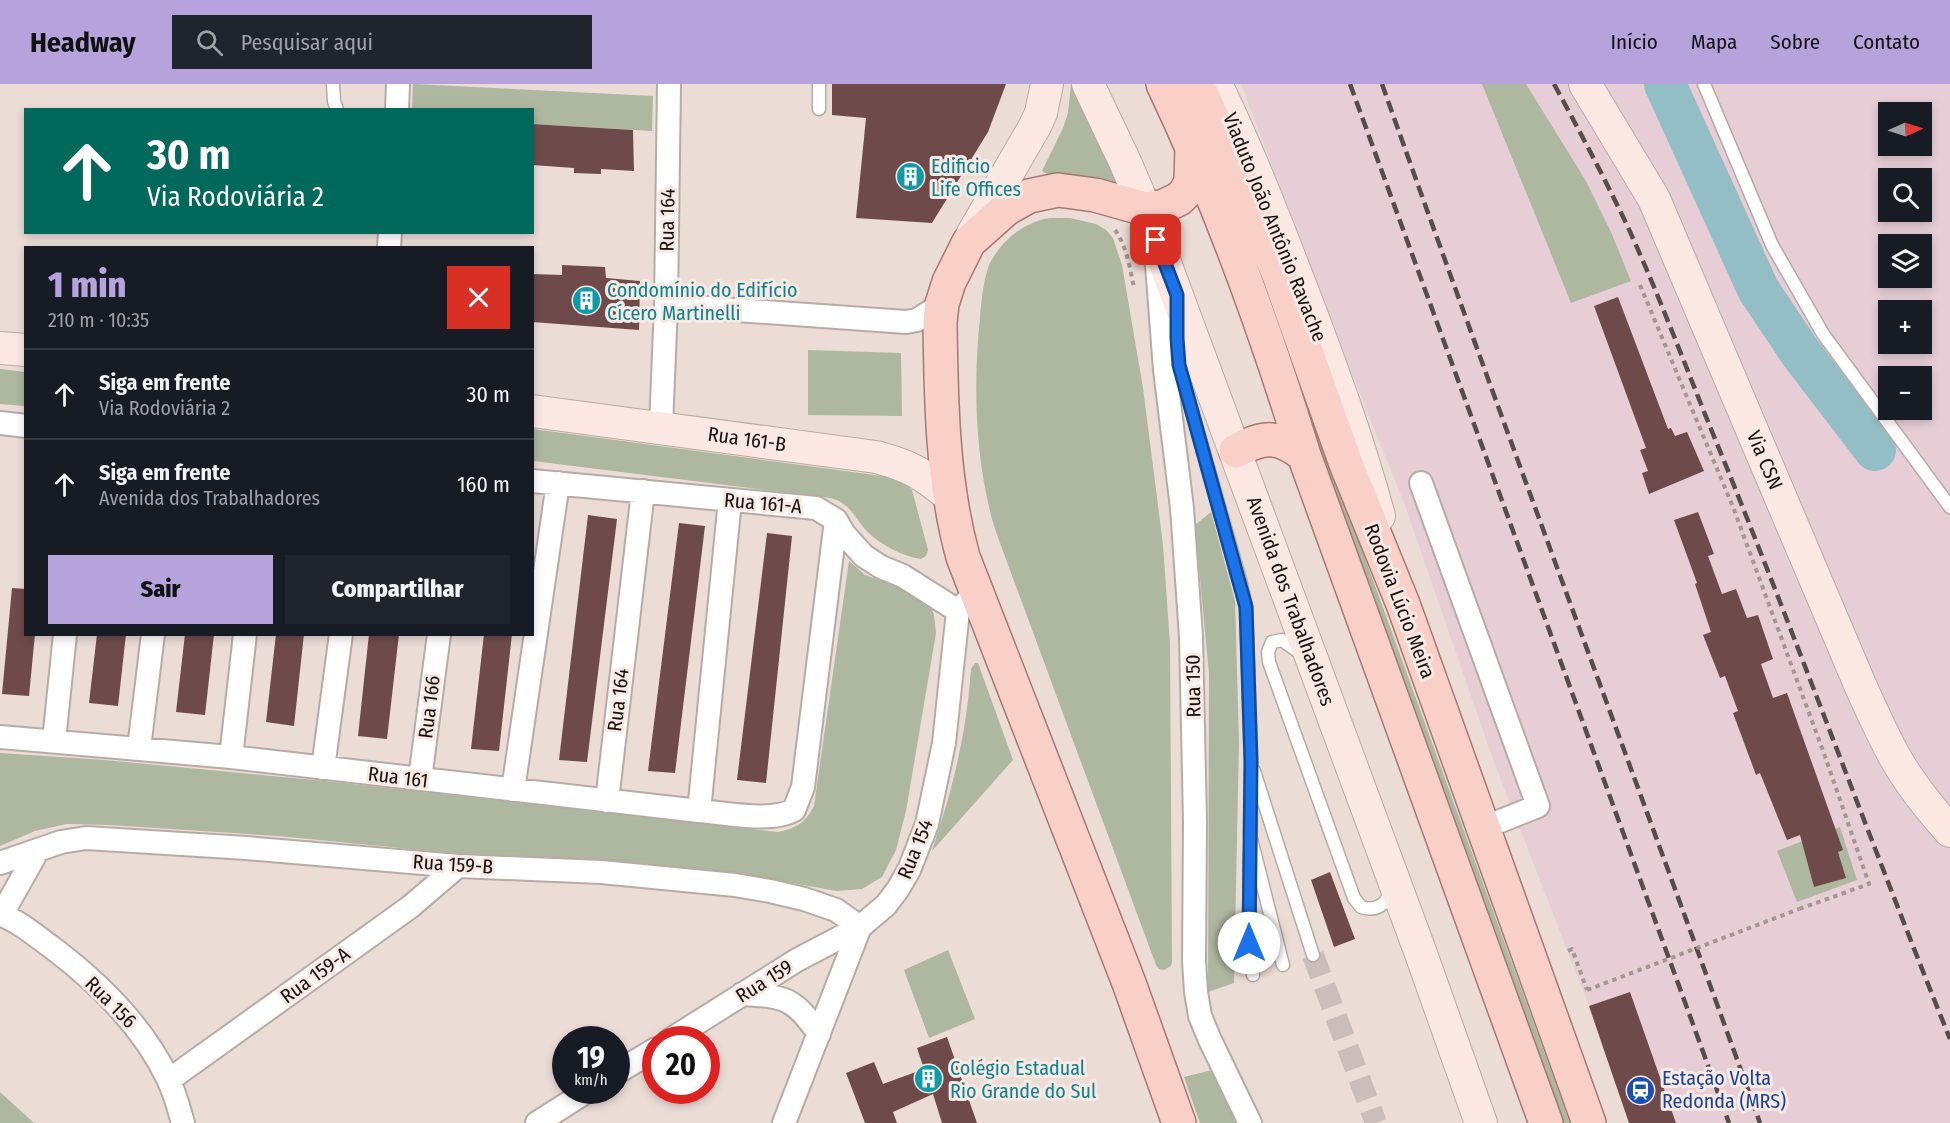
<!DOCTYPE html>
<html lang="pt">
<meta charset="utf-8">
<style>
:root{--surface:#171b24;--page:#20242c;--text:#f1f3f6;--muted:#9ea1a6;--line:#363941;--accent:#b6a3db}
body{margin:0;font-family:"Fira Sans Condensed",sans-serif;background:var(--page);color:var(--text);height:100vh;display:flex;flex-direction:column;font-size:22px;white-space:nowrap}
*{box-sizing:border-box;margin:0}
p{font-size:20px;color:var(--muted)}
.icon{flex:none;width:33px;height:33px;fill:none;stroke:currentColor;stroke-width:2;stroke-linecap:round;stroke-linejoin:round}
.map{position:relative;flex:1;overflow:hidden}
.drawer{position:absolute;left:24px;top:162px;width:510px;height:390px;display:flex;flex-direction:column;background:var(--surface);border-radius:0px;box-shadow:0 3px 9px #0003}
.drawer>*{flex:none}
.banner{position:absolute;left:24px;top:24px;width:510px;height:126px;border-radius:0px;box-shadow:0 3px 9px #0003;background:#00695c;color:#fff;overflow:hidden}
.needle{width:39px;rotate:87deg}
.tools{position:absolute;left:1878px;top:18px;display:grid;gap:12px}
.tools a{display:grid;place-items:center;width:54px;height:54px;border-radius:0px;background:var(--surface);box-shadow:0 3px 9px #0003;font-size:30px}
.speed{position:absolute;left:552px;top:942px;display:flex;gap:12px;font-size:30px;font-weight:700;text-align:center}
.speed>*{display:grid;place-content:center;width:78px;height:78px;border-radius:50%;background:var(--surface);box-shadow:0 3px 9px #0003;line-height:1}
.speed small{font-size:15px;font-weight:400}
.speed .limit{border:9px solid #d22;background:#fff;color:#111}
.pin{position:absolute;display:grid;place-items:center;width:51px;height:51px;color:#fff;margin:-26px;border-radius:12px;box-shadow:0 3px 9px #0006}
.me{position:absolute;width:66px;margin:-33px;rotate:0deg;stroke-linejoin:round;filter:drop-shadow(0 0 4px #0008)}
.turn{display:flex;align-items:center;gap:21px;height:126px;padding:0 24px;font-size:27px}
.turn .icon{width:78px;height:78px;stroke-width:2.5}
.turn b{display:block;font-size:42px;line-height:51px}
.round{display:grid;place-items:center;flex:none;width:63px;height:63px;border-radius:0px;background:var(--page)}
.overview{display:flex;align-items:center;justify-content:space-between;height:102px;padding:0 24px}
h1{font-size:36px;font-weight:800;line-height:45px;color:var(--accent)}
.primary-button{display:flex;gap:12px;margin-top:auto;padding:12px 24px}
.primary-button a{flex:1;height:69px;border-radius:0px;background:var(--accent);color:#111;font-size:24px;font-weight:800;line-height:69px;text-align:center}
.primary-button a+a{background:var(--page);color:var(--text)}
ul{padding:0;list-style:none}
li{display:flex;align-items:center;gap:18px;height:90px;padding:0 24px;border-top:2px solid var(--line)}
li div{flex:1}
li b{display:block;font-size:22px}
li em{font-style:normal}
header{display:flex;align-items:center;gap:36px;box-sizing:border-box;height:84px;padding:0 30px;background:var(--accent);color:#111}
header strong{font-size:28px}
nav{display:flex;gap:33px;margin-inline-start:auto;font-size:21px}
.search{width:420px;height:54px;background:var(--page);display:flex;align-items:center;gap:15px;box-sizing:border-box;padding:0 21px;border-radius:0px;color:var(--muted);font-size:22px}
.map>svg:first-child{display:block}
.industrial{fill:#e7ced6;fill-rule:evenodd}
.green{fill:#aeb79f}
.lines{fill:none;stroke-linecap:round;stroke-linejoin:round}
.river{stroke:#93bec6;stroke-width:42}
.building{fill:#6e4b4a}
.street-tunnel{stroke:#cbbeb8;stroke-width:22;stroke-dasharray:22 11;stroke-linecap:butt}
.lane-casing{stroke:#b8aba5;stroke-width:15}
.street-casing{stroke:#b8aba5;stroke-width:26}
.secondary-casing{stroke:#b8aba5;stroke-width:34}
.primary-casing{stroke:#a6796f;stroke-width:36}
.path{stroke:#a39792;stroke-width:4;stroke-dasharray:4.5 4.5;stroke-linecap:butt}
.lane{stroke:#fff;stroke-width:12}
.street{stroke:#fff;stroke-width:22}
.secondary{stroke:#fbe8e3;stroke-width:32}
.primary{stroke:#f8d0c8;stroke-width:33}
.rail{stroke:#554d4a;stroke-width:4.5;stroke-dasharray:12 6;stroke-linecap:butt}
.path-bridge{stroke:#a39792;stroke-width:4;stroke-dasharray:4.5 4.5;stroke-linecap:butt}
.route-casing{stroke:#114b97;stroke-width:15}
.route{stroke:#1a73e8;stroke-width:10}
.labels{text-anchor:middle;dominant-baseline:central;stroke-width:6;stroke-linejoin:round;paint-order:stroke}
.culture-label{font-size:20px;fill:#0d838f;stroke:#f8e9e3;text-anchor:start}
.street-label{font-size:20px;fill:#16110f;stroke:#f8e9e3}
.transit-label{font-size:20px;fill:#164399;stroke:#f8e9e3;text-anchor:start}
</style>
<header>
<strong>Headway</strong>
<div class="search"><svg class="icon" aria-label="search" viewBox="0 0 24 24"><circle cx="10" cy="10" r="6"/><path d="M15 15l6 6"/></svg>Pesquisar aqui</div>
<nav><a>Início</a><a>Mapa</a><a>Sobre</a><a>Contato</a></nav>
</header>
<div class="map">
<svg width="1950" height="1039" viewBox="0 0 1950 1039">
<rect width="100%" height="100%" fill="#ebdcd6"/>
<path class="industrial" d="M1241,0H1950V1039H1629L1589,922L1495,681L1404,419L1329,233ZM1888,28H1922V62H1888ZM1888,94H1922V128H1888ZM1888,160H1922V194H1888ZM1888,226H1922V260H1888ZM1888,292H1922V326H1888Z"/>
<path class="green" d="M413,0L653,12L652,47L533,40L532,26H412Z
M1071,0H1072L1120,105L1082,92L1049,91L1042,87L1063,44L1068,29Z
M1189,0L1229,88L1340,405L1570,1039H1553Z
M1482,0H1526L1586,97L1611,148L1631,197L1571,219Z
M1050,134H1070L1096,140L1106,146L1113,154L1122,181L1143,304L1163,461L1170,560L1172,877L1171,882L1164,886L1159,885L1156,881L1007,478C1002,464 996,449 992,435C975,370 973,300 980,234C981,219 984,192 990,179C1002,156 1024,138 1050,134Z
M808,266L901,269L902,332L808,331Z
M0,285L25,288V322L0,320Z
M533,345L897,394L912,406L928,466L926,472L921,475C901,472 877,459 864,444C853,430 848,418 830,414L533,377Z
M1211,428L1235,517L1239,658L1234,899L1208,908L1209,590L1195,441Z
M849,477L865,491L918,510L929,517L934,531L936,549L906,727L896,766L882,793L862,805L837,807L736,789L615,778L462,770L278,752L110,741L67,740L35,747L0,762V669L105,676L325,697L778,748C797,744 805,739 814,722Z
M975,579H978L1013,676L932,767C953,703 966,653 971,585Z
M1840,743L1857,796L1797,818L1777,767Z
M948,866L975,935L929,954L904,886Z
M1212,986L1236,1039H1200L1184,993Z
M0,1008L34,1039H0Z"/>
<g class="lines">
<path class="river" d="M1665,0L1758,205L1800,268L1875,366"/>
</g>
<path class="building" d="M832,0H1006L988,48L932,139L856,134L866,34L832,31Z
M532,40L633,46L634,87L601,85V90L574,89V84L532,81Z
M562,181L605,183L606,194L640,197L639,246L532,238V190L562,191Z
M1618,213L1668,345L1671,344L1675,352L1687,348L1704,387L1649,410L1642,389L1648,387L1640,366L1646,364L1594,222Z
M1698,428L1714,470L1708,472L1722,510L1736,505L1747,534L1758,531L1773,575L1761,580L1773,614L1787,609L1843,766L1838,768L1846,794L1814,803L1800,751L1787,756L1760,689L1756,691L1733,629L1738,627L1725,592L1720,594L1703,551L1711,548L1695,500L1697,499L1674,436Z
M588,431L617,435L587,678L559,676Z
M679,439L705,442L675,689L648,687Z
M767,449L792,452L766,699L737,696Z
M12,504L26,505V550H35L29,612L2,610Z
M97,550H126L118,622L89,619Z
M185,550H214L205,631L176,628Z
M276,550H304L294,642L266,638Z
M369,550H399L387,655L358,652Z
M484,550H512L499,667L471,665Z
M1330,788L1355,855L1334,863L1311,796Z
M1630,908L1676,1039H1629L1606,972L1589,922Z
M947,953L977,1039H942L933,1010L893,1028L897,1039H865L846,989L874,978L883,1000L924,985L917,964Z"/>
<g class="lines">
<path class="street-tunnel" d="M1313,871L1376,1039"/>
<defs>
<path id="lane" d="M333,0L334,17L337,26
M1704,0L1772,161L1823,250L1950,423
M819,25V0
M1177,243L1178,269L1182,292L1240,496L1246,523L1247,548L1251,678L1250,751L1283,881
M1300,569L1282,556L1272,558L1268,568L1269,578L1354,814L1361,823C1376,828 1388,820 1391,805
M1254,687L1313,871
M1250,770L1249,859L1253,891"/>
<path id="street" d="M397,26L398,0
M389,164L390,148
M1157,181L1165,286L1182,424L1191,553L1195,737L1194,877L1196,908L1200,932L1210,956L1250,1039
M666,221L906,238L917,236L942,220
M0,339L26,342
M661,343L666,221L669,0
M532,397L816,424L836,436L844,450L864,472L881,483L903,492L958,527
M1421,399L1538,722L1483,744
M0,653L231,673L699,727C727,729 770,739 794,726L803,703L836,436
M54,657L65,550
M139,664L153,550
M231,673L245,550
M323,684L341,550
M420,695L439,550
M513,706L558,399
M607,717L643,407
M699,727L730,416
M0,779L61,758L86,754L246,764L458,782L601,788L735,801L770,807L804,815L836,826L860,843L797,876L670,956
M0,830C20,838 36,852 54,865C100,900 143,942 168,995C175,1009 179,1025 183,1039
M2,830L38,766
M742,910C786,913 793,913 819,950
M616,989L656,965
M169,996L410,823L458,782
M537,1039L589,1006
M784,1039L860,843L886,821L898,805L909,786L927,740L944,659L958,527L976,507"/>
<path id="secondary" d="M1088,0L1126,80L1145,125L1420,867L1481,1039
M1216,0C1250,70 1278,143 1306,216C1333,287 1359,358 1379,432
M1585,0L1654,115L1861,603C1872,627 1883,652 1896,675C1911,701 1930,725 1950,747
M972,151L1035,42L1041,29L1047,0
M0,264L26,266
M532,327L876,373C911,382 923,390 951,413"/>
<path id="primary" d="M1163,0C1220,120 1265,244 1304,371L1546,1039
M1197,0L1246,110L1279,191L1346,380L1403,520L1589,1039
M1236,367C1264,352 1278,351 1304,371
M1179,1039L1129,899L963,473C942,397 941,316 940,238L942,220L949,198L969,158L1006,125L1029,112L1058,106L1095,111L1145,125L1162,123L1179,115L1185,109L1191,98L1192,61"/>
</defs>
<use href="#lane" class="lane-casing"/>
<use href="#street" class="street-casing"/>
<use href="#secondary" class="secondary-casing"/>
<use href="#primary" class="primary-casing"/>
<path class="path" d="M1115,146C1127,163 1130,185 1134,204
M1640,201L1733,423L1826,675L1869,800L1799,825
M1568,867L1572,865L1587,906"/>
<use href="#lane" class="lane"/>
<use href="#street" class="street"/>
<use href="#secondary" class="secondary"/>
<use href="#primary" class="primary"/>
<path class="rail" d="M1350,0L1729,1039
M1382,0C1505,347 1635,692 1760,1039
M1554,0C1579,46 1603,91 1626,139C1657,206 1683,276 1711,345C1794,547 1868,752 1950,955"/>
<path class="path-bridge" d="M1587,906L1799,825"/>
</g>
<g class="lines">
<defs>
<path id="route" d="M1156,156L1177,211V254L1179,281L1246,523L1251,678L1249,859"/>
</defs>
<use href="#route" class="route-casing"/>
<use href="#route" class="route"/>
</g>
<defs>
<symbol id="building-disc" viewBox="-11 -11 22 22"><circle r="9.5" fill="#0f9aa8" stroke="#f8e9e3"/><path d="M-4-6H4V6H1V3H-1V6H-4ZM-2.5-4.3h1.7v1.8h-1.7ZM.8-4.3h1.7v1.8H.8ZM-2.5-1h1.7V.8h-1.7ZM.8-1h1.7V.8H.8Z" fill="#fff"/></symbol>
<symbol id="station-disc" viewBox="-11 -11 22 22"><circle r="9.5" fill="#1a4fb4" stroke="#f8e9e3"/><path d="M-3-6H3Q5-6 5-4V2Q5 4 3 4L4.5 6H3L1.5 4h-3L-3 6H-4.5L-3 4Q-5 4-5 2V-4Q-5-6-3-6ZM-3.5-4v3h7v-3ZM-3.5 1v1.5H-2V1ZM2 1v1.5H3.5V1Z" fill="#fff"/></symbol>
</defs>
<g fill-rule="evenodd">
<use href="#building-disc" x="894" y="76" width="33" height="33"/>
<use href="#building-disc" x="570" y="200" width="33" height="33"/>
<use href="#building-disc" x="912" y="978" width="33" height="33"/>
<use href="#station-disc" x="1624" y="990" width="33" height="33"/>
</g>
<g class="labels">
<g class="culture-label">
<text x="931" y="82">Edificio<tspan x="931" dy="23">Life Offices</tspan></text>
<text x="607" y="206">Condomínio do Edifício<tspan x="607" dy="23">Cícero Martinelli</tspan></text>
<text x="950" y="984">Colégio Estadual<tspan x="950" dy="23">Rio Grande do Sul</tspan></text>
</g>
<g class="street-label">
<text transform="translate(667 136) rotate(-89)">Rua 164</text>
<text transform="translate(1275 143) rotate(68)">Viaduto João Antônio Ravache</text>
<text transform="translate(747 355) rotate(8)">Rua 161-B</text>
<text transform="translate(1765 376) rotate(67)">Via CSN</text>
<text transform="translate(763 419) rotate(5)">Rua 161-A</text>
<text transform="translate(1291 517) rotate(70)">Avenida dos Trabalhadores</text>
<text transform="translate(1400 517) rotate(69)">Rodovia Lúcio Meira</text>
<text transform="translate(1193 602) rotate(-91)">Rua 150</text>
<text transform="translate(618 616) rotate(-83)">Rua 164</text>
<text transform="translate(429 623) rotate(-83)">Rua 166</text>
<text transform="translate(398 693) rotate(7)">Rua 161</text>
<text transform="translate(915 765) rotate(-68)">Rua 154</text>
<text transform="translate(453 780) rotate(4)">Rua 159-B</text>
<text transform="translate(315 891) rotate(-36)">Rua 159-A</text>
<text transform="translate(764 897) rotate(-32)">Rua 159</text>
<text transform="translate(111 918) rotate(45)">Rua 156</text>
</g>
<g class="transit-label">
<text x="1662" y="994">Estação Volta<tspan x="1662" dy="23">Redonda (MRS)</tspan></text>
</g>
</g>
</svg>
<div class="tools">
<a><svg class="needle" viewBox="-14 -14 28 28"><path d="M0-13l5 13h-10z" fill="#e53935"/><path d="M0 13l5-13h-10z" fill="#9ea1a6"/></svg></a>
<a><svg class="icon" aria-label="search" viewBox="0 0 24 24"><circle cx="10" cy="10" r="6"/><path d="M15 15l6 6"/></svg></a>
<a><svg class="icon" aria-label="layers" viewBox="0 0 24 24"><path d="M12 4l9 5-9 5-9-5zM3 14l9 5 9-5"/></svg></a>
<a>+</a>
<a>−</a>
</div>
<div class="speed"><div>19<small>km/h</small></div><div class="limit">20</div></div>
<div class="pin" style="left:1156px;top:156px;background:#d93025"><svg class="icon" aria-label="arrive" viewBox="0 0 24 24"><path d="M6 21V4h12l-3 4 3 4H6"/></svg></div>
<svg class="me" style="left:1249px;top:859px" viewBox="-20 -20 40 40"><circle r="19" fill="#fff"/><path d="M0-13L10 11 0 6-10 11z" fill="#1a73e8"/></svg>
<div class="banner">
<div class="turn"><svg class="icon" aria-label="ahead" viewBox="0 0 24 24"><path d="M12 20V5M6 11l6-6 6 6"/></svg><div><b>30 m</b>Via Rodoviária 2</div></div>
</div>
<section class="drawer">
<div class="overview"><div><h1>1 min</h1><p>210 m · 10:35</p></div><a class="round" style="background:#d93025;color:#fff"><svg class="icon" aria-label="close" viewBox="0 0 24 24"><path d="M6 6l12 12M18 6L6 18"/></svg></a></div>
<ul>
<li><svg class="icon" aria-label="ahead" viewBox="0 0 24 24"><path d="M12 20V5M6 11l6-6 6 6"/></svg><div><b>Siga em frente</b><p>Via Rodoviária 2</p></div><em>30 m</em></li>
<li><svg class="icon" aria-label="ahead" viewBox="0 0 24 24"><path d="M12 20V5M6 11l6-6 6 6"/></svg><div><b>Siga em frente</b><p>Avenida dos Trabalhadores</p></div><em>160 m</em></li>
</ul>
<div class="primary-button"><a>Sair</a><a>Compartilhar</a></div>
</section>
</div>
